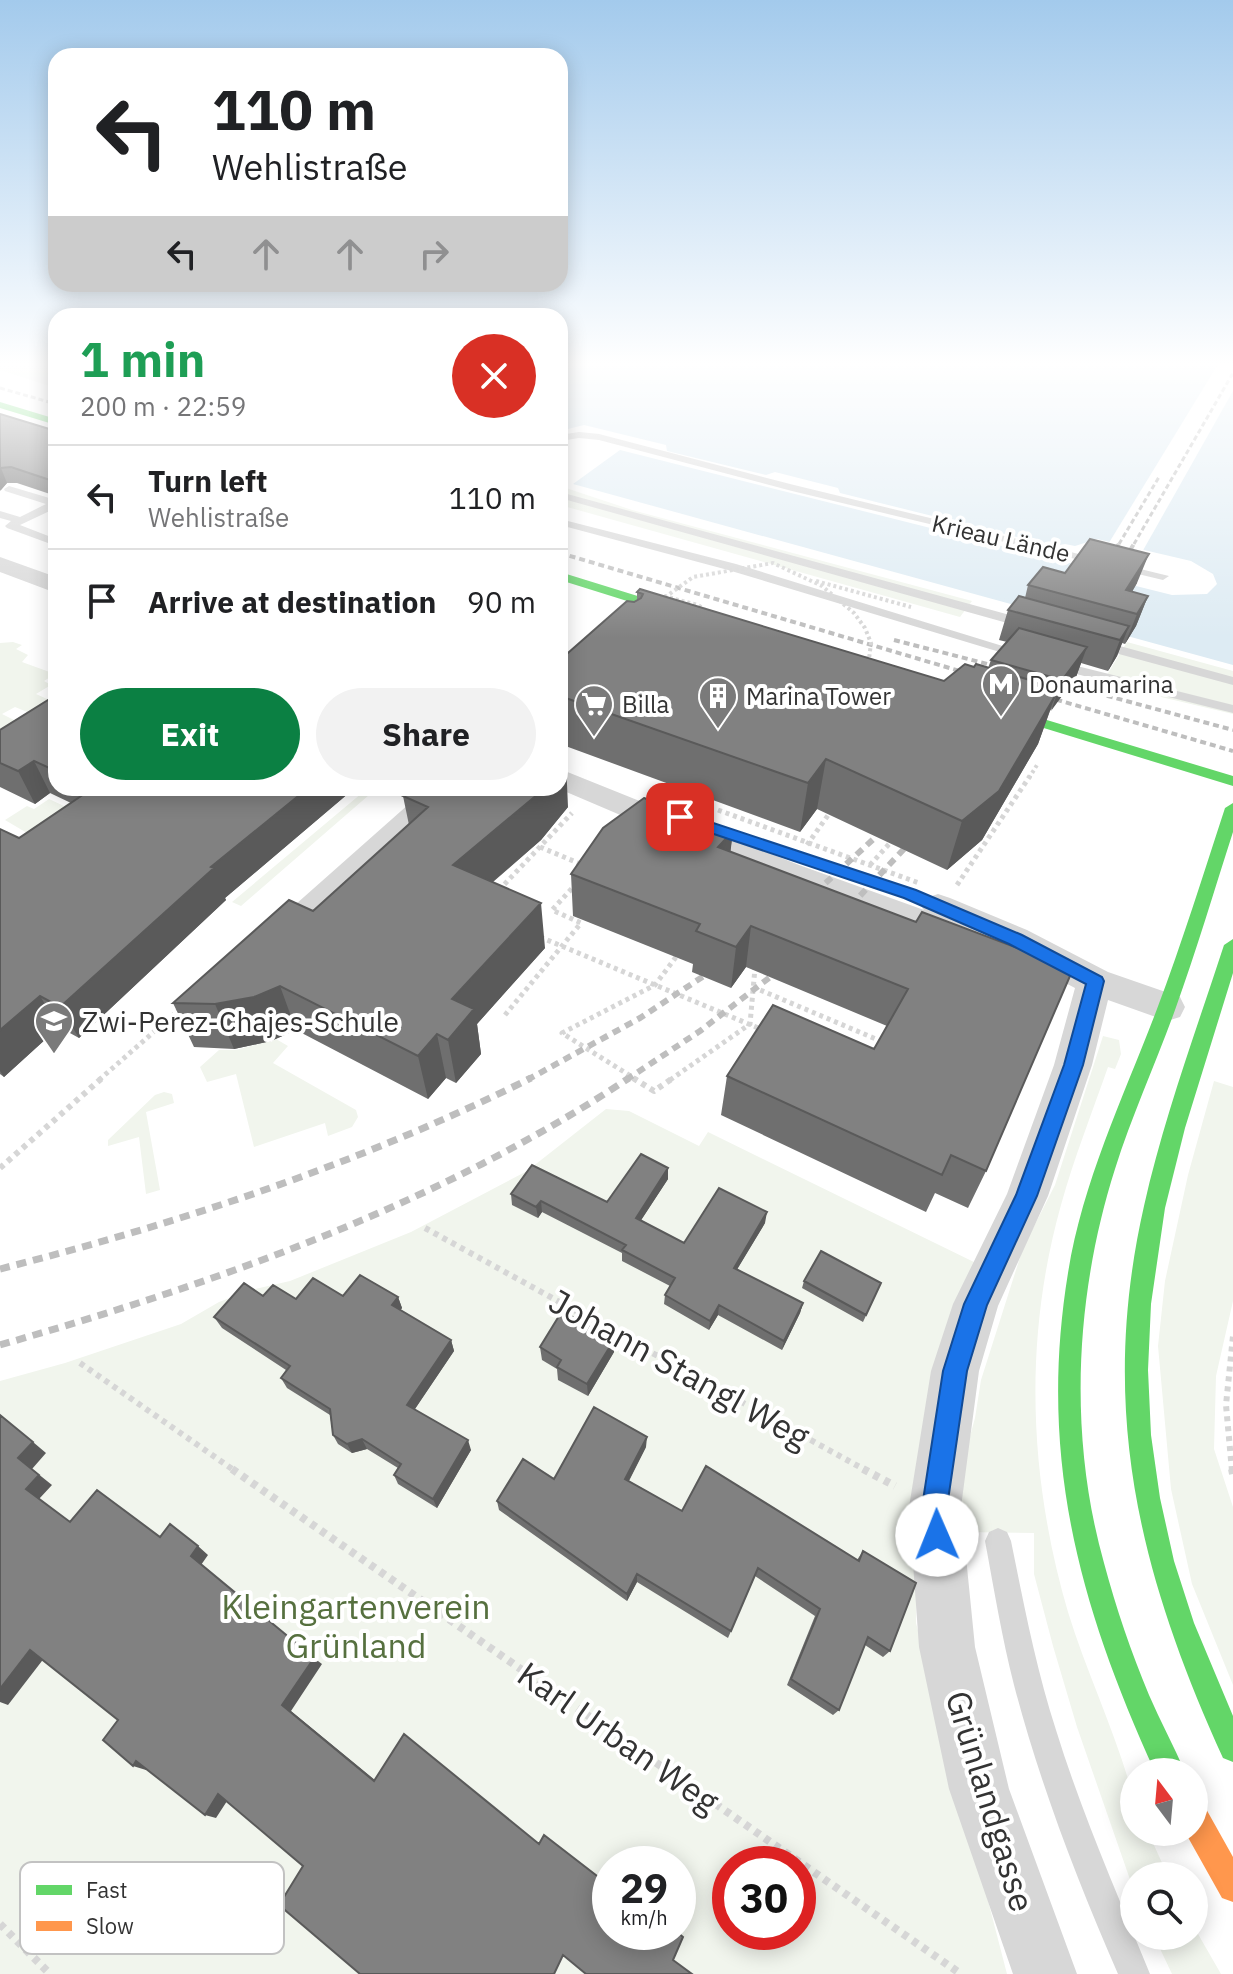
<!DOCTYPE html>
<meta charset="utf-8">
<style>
:root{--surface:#fff;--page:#f2f2f2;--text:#202124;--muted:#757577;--line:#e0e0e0;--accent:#0b8043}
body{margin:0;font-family:"IBM Plex Sans",sans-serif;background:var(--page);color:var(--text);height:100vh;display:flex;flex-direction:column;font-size:30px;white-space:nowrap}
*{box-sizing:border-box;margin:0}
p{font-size:26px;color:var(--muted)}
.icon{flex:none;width:44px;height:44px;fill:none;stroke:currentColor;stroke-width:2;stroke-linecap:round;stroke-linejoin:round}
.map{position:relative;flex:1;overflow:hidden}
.side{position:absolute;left:48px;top:308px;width:520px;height:488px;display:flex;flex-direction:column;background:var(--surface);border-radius:24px;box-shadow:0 4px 20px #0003}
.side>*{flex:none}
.hud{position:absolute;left:48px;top:48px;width:520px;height:244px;border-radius:24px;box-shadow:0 4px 20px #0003;background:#fff;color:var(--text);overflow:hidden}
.needle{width:52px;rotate:344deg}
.tools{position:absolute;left:1120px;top:1758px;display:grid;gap:16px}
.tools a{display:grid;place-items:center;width:88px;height:88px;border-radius:50%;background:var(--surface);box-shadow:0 4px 20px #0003;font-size:40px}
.speed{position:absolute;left:592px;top:1846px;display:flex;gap:16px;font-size:40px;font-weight:700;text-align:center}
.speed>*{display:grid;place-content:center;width:104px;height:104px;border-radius:50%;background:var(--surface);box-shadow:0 4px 20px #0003;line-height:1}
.speed small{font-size:20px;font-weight:400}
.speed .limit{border:12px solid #d22;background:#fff;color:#111}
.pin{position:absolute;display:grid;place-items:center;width:68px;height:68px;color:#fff;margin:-34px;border-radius:16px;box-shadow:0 4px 12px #0006}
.me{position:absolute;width:88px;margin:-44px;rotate:359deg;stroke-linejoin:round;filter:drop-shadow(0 0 6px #0008)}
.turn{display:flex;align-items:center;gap:28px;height:168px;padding:0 32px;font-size:36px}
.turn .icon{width:104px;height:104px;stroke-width:2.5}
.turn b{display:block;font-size:56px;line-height:68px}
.lanes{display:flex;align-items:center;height:76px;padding:0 32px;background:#0003;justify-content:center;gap:40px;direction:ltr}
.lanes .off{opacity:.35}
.round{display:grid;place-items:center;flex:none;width:84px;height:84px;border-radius:42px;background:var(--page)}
.summary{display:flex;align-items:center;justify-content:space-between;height:136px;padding:0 32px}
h1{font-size:48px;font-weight:700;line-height:60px;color:#1e9e55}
.cta{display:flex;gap:16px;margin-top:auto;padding:16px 32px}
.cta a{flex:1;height:92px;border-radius:48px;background:var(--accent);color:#fff;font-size:32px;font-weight:700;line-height:92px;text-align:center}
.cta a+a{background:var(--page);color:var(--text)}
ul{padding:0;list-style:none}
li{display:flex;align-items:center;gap:24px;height:104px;padding:0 32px;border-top:2px solid var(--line)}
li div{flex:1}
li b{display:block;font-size:30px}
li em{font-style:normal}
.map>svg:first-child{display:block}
.green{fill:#f1f5ed;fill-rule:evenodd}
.water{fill:#ddebf3}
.pier{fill:#fff}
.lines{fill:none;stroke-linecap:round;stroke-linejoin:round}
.path-far3{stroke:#d6d6d6;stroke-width:4;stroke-dasharray:3 3;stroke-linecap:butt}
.path-far2{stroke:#d6d6d6;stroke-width:5;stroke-dasharray:4 4;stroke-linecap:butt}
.path-far1{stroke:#d6d6d6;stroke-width:6;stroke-dasharray:5 5;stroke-linecap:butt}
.path{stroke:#d6d6d6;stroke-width:8;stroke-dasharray:6 6;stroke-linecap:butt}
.lane{fill:#d7d7d7;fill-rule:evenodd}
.street{fill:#d7d7d7;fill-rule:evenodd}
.fast{fill:#63d668;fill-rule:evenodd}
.slow{fill:#ff974d;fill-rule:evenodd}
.rail-far3{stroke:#bebebe;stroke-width:3;stroke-dasharray:5 3;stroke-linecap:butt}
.rail-far2{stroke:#bebebe;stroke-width:4;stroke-dasharray:6 4;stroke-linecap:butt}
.rail-far1{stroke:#bebebe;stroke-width:6;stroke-dasharray:8 6;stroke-linecap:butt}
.rail{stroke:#bebebe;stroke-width:7;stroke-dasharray:10 7;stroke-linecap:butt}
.path-bridge{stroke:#d6d6d6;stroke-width:4;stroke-dasharray:3 3;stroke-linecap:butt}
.wall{fill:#6f6f6f}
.shaded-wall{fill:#5a5a5a}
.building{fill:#818181;stroke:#5a5a5a;stroke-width:2}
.route{fill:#1a73e8;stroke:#114b97;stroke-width:2}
.labels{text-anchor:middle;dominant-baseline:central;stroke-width:8;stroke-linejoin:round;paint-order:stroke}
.far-street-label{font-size:24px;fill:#333;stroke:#fff}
.far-poi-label{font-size:24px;fill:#333;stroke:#fff;text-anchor:start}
.poi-label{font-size:28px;fill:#333;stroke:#fff;text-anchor:start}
.near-street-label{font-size:34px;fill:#333;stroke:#fff}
.near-park-label{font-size:34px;fill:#56703f;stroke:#fff}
.key{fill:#fff;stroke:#c2c2c2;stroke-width:2}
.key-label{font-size:22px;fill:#333}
</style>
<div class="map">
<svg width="1233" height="1974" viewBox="0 0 1233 1974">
<rect width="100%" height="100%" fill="#fff"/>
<path class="green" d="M0,361H56V388L0,370Z
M560,486L632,510L972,601L960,617L560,505Z
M13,642L22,645L16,649L28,655L22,662L55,674L44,681L51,685L36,694L56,703L42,718L15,707L2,714L30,728L0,748V643Z
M1127,642L1233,671V714L1102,683Z
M362,793L369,795L241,906L232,902Z
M80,795L44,843L5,820L27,806L34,809L49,799L64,806Z
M1103,1036L1119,1040L1121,1054L1115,1069L1108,1067C1092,1113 1074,1158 1061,1205C1023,1340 1029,1479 1068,1612C1087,1674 1116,1733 1133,1796C1136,1807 1134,1820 1134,1832H1148L1168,1876H1134V1891L1077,1727L1053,1646L1034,1574V1533L962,1532L954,1495L975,1418L981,1380L1023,1248L1055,1185Z
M276,1039L288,1046L273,1063L356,1110L358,1117L352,1127L328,1136L325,1123L254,1147L236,1074L207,1082L200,1067L219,1050H236Z
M1214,1081L1233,1087V1301L1216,1376L1214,1449L1233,1507V1685L1192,1584L1171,1489L1158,1346L1165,1281L1188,1175Z
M164,1092L172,1094L174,1103L146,1112L160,1190L146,1194L139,1137L108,1146V1140L155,1095Z
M606,1109L629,1111L699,1146L708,1132L978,1264L917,1517L916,1623L1007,1974H0V1381L65,1363L181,1324L219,1302L251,1290L290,1281L411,1232L527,1171ZM610,1864H678V1932H610ZM730,1864H798V1932H730Z
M1194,1927L1221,1974H1172L1154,1936H1194Z"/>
<path class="water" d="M560,361H1233V665L573,484L620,450L1074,564L1072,570L1172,595L1207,594L1217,584L1213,574L1191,561L1097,539L1075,546L1065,544L1057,547L840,493L838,488L775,472L766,475L667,451L666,445L584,425L560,431Z"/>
<path class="pier" d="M1220,361H1233V391L1141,554L1107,546Z"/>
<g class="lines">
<path class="path-far3" d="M1029,778L1037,765"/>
<path class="path-far2" d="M718,810L919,883
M807,845L831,811
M540,847L583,865
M870,865L890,843
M957,885L1030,776
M499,890L572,813
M540,937L763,1030
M753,987L883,1042
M505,1015L581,923L552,910L576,884
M99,1080L181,1008
M637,1080L562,1033L655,985L679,953
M670,1080L750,1024L755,968L752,967"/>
<path class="path-far1" d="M633,1078L654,1091L673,1078
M0,1168L102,1078
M425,1228L867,1471
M80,1363L235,1471
M1232,1471L1226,1405L1233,1336"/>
<path class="path" d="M232,1469L961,1974
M863,1469L895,1486
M1232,1469L1233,1474
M0,1924L50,1974"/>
<path class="lane" d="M50,361H56V365Z
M579,432L599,434L794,485L1169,576L1163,580L792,491L599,440L579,438L560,441V435Z
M9,486L56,500V508L20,525L56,539V543H48L7,528L5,526L11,521L0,518V511L20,517L46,504L5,491L4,489Z
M560,492L1032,621L1033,624L1022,627L560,498Z
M560,519L736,564L1032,655L1030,658H1020L728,570L560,525Z
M1098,640L1233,677V685L1093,647L1091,644Z
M1057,661L1233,705V713L1052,668V662Z
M998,1528L1007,1532L1011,1541C1024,1605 1036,1668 1056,1730C1082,1814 1117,1893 1150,1974H1118C1077,1880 1040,1784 1014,1685C1002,1638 994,1589 985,1541L989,1532Z"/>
<path class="street" d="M0,557L56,577V593L0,572Z
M560,769L799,865L924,910L921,906L926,898L938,894L950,898L1027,930L1108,972L1180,997L1185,1007L1180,1017L1167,1021L1108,1000L1092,1065L1048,1196L998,1306L979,1371L961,1507L975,1647L1009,1789L1077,1974H1013L949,1789L919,1647L909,1507L931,1371L953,1304L1007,1194L1054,1065L1075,988L978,937L973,946L961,950L949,946L775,881L557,788H560Z
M427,788H460L302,938L290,941L278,938L273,929L278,920Z"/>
<path class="fast" d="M0,402L56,419V425L0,408Z
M560,572L699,615L701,618L691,621L560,580Z
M987,702L1233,776V786L982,709V703Z
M1233,803V832C1214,891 1196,952 1175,1010C1156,1063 1132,1115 1115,1169C1075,1295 1068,1435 1104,1563C1116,1608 1131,1652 1149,1695C1160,1721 1174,1746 1185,1772H1155C1079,1605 1038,1457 1068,1273C1083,1180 1124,1096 1157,1009C1182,943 1203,875 1225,808Z
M1233,939V973L1185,1128L1165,1208L1151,1304L1148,1370L1151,1435L1160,1498L1174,1561L1194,1623L1233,1716V1762L1223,1758C1139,1573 1098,1409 1144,1206C1164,1117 1196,1031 1224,945Z"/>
<path class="slow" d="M1194,1803L1205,1807L1233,1857V1902L1222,1898L1185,1832H1194Z"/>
<path class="rail-far3" d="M0,388L56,404
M1119,544L1159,477
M1134,544L1233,373"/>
<path class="rail-far2" d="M560,553L980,677
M1105,566L1120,542
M1120,567L1135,542
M894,640L1011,670
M1049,680L1233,730
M1037,694L1233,751"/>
<path class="rail-far1" d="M805,902L893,821
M841,916L918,834
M527,1080L640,1018L722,964
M626,1080L700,1031L787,964"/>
<path class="rail" d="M0,1269C184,1222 361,1163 531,1078
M0,1345C219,1282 438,1205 629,1078"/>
<path class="path-bridge" d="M816,581L911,607
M664,596L698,605L705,610
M660,601L693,577L773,563L822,586L854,613L865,628L871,643L869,659L863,658"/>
</g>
<path class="wall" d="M0,414L56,431V496L17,483H7L1,490Z
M1065,573L1137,583L1132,592L1148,596L1136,626L1125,644L1122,643L1117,656L1108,671L1081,663L1076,677L1050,711L1038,744L982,840L947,870L817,809L800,832L560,744V660L637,600V592L944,681L974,667L988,668L991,660L1007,642L999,640L1008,610L1025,598L1028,585Z
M56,695V788H367L362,793L350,792L225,898L226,900L79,1038L59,1027L4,1077L0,1074V829L19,838L71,803L50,793L35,804L0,787V730Z
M403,796L568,807L541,840L493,882L545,948L477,1024L481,1054L456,1083L446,1078L428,1099L296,1030L271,1041L234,1049L194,1047L173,1003L313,911L409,825Z
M733,831L730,852L916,922L986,1171L968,1208L935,1193L926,1212L721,1115L727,1076L874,1049L887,1026L746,967L731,988L692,972L693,964L573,916L571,874Z
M668,1168V1179L641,1220L684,1243L765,1223L737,1269L803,1303L800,1313L782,1350L718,1315L709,1330L664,1304L665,1295L670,1286L622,1261V1253L542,1212L538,1218L512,1205L511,1194L607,1202Z
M804,1281L881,1283L863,1322L802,1288Z
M263,1296L296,1299L343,1296L398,1297L402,1308L400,1310L451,1340L454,1351L414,1410L471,1450L437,1508L398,1484L394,1475L398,1468L367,1449L352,1453L338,1444L333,1435L330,1415L287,1388L281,1378L286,1370L222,1328L214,1317Z
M540,1347L614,1352L588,1396L558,1380L557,1369L542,1360Z
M646,1447L629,1481L682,1511L857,1560L863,1551L890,1651L883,1657L865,1645L839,1710L833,1715L787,1685L815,1616L755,1576L728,1638L637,1582L627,1601L499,1510L497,1501L554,1479Z"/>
<path class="shaded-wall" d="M0,468H1L7,483L0,491Z
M1149,554L1137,583L1121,610L1126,590Z
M1148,596L1136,626L1125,644L1137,614Z
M1129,626L1117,656L1108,671L1120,640Z
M1087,647L1076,677L1051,711L1062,680Z
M1050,686L1035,730L1055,696L1038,744L982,840L947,870L962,821Z
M826,759L817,809L800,832L808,783Z
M34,761L50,793L35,804L18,771Z
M566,762L568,807L541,840L460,910L453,865L544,788H560V769Z
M308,788H349L350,792L225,898L226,900L79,1038L60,1007L211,867Z
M733,831L728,872L718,847Z
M541,903L545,948L477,1024L481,1054L456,1083L448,1040L452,999Z
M751,926L746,967L731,988L736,947Z
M280,986L296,1030L271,1041L234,1049L215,1004Z
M40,996L59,1027L4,1077L0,1071V1030Z
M437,1034L446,1078L428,1099L418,1056Z
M668,1168V1179L636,1228V1218Z
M541,1201L542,1212L538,1218L536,1207Z
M767,1212L765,1223L732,1278L734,1268Z
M398,1297L402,1308L396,1316L392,1305Z
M803,1303L800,1313L782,1350L784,1341Z
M719,1305L718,1315L709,1330L710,1321Z
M451,1340L454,1351L411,1415L407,1405Z
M614,1340V1352L588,1396L587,1384Z
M647,1437L646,1447L625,1488V1479Z
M362,1439L367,1449L352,1453L347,1444Z
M468,1440L471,1450L437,1508L433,1499Z
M33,1442L46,1453L32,1469L52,1485L39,1499L26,1489L18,1458Z
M198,1546L208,1555L201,1565L191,1556Z
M637,1574V1582L627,1601V1594Z
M30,1650L45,1657L8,1705L0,1702V1689Z
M314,1658L322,1664L291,1711L381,1785L374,1781L282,1705Z
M136,1761L149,1766L146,1770L133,1766Z
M218,1794L229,1798L216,1818L205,1815Z"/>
<path class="building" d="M0,414L56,431V482L11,467L0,468Z
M1090,539L1149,554L1126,590L1148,596L1137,614L1028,585L1043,567L1065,573Z
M640,589L944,681L965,664L974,667L976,664L1050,686L1045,693L1055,696L999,791L962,821L826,759L808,783L560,696V660L627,601L634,602L641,598L643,594L637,592Z
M1019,596L1129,626L1120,640L1008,610Z
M1019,628L1087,647L1062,680L991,660Z
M56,695V771L34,761L18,771L0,763V730Z
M560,759L566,762L560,769Z
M93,788H308L211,867L214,868L60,1007L40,996L0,1030V829L19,838Z
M413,788H544L538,794L453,865L541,903L452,999L474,1009L448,1040L437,1034L418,1056L280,986L254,997L215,1004L173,1003L289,900L313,911L428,807L403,796Z
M644,798L733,831L718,847L916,922L922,912L1073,969L986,1171L951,1155L942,1175L727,1076L773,1005L874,1049L908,989L751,926L736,947L696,931L700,924L571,874L603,828Z
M641,1154L668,1168L636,1218L684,1243L719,1188L767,1212L734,1268L803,1303L784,1341L719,1305L710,1321L665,1295L675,1278L622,1250L626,1245L541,1201L536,1207L511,1194L532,1165L607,1202Z
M821,1251L881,1283L866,1315L804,1281Z
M360,1275L398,1297L392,1305L451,1340L407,1405L468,1440L433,1499L394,1475L401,1464L362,1439L347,1444L333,1435L330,1409L281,1378L290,1366L214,1317L244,1283L263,1296L273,1285L296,1299L313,1278L343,1296Z
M562,1311L614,1340L587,1384L557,1367L561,1360L540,1347Z
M594,1407L647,1437L625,1479L682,1511L706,1466L859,1561L863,1551L916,1583L890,1651L868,1637L839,1710L791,1679L820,1609L758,1568L731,1631L637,1574L627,1594L497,1501L523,1459L554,1479Z
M0,1415L33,1442L18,1458L39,1475L26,1489L70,1522L97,1490L160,1537L170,1524L198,1546L191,1556L314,1658L282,1705L374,1781L404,1734L539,1844L544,1835L610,1886V1932H677L683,1937L673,1960L692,1974H586L563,1955L554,1974H360L279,1905L303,1866L218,1794L205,1815L136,1761L133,1766L103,1740L118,1720L30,1650L0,1689Z"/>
<linearGradient id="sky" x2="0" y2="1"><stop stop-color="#a3caec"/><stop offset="0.57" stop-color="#fff"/><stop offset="1" stop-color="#fff" stop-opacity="0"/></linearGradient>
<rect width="1233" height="638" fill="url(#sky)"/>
<path class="route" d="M680,812L916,890L1022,935L1102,977L1104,981L1083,1065L1037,1196L987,1305L967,1371L947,1507L950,1535L946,1545L937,1549L928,1545L922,1507L943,1371L964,1304L1016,1195L1064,1065L1086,984L1009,944L904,898L675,821L673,817Z"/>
<defs>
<symbol id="metro-pin" viewBox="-11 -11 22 30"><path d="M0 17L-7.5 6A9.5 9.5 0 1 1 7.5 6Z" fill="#7a7a7a" stroke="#fff"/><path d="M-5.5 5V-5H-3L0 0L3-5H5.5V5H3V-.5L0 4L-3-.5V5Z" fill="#fff"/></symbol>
<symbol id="building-pin" viewBox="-11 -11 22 30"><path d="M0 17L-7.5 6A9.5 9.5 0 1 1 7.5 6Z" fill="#7a7a7a" stroke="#fff"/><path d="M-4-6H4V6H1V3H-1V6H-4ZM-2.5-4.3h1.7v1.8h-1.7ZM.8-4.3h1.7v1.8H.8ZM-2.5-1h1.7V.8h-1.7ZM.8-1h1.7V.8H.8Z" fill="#fff"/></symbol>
<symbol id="supermarket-pin" viewBox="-11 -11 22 30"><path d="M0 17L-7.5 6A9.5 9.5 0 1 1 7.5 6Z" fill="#7a7a7a" stroke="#fff"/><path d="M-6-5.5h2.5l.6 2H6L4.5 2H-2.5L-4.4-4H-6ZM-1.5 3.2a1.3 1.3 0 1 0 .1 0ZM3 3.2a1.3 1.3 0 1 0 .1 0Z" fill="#fff"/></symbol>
<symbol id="school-pin" viewBox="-11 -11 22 30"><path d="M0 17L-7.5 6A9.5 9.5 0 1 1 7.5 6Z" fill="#7a7a7a" stroke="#fff"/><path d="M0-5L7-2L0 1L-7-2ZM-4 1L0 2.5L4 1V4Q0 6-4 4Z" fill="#fff"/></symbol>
</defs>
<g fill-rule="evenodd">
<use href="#metro-pin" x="979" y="662" width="44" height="60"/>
<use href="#building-pin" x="696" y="674" width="44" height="60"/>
<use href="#supermarket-pin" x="572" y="682" width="44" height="60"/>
<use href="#school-pin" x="32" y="999" width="44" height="60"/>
</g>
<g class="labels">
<g class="far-street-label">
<text transform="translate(1001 538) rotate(13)">Krieau Lände</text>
</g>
<g class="far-poi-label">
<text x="1029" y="684">Donaumarina</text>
<text x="746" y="696">Marina Tower</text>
<text x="622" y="704">Billa</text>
</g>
<g class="poi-label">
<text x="82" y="1021">Zwi-Perez-Chajes-Schule</text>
</g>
<g class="near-street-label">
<text transform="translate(680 1368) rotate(29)">Johann Stangl Weg</text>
<text transform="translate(619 1737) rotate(35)">Karl Urban Weg</text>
<text transform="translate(991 1801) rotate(73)">Grünlandgasse</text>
</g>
<g class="near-park-label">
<text x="356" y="1606">Kleingartenverein<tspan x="356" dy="39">Grünland</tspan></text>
</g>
</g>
<rect x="20" y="1862" width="264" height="92" rx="12" class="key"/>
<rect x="36" y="1885" width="36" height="10" fill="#63d668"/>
<rect x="36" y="1921" width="36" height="10" fill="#ff974d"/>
<g class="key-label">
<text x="86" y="1898">Fast</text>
<text x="86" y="1934">Slow</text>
</g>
</svg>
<div class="tools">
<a><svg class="needle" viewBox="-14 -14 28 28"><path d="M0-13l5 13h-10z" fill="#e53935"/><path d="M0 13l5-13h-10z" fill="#757577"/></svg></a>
<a><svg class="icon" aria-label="search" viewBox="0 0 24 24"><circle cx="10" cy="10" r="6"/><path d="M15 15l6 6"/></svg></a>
</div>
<div class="speed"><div>29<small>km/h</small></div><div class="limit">30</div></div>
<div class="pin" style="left:680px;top:817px;background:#d93025"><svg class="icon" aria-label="arrive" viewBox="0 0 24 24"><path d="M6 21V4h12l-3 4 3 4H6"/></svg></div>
<svg class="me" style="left:937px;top:1535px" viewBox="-20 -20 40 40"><circle r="19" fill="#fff"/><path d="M0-13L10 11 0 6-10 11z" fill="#1a73e8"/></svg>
<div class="hud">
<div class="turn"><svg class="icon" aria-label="left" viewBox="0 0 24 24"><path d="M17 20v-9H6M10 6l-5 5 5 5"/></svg><div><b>110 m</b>Wehlistraße</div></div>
<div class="lanes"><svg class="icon" aria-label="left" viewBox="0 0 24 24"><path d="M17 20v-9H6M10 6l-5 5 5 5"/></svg><svg class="icon off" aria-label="ahead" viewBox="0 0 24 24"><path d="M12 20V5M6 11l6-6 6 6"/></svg><svg class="icon off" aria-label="ahead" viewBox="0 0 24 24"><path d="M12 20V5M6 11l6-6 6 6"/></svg><svg class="icon off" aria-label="right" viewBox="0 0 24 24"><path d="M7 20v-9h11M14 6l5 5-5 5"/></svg></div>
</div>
<section class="side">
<div class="summary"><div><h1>1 min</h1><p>200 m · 22:59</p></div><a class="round" style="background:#d93025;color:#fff"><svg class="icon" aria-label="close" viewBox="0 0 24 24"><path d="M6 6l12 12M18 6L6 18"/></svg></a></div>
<ul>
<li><svg class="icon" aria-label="left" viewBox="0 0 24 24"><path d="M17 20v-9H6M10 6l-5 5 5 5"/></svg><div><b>Turn left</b><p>Wehlistraße</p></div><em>110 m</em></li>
<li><svg class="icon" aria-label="arrive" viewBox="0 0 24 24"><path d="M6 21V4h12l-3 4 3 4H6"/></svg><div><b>Arrive at destination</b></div><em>90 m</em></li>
</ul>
<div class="cta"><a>Exit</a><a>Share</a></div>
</section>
</div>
